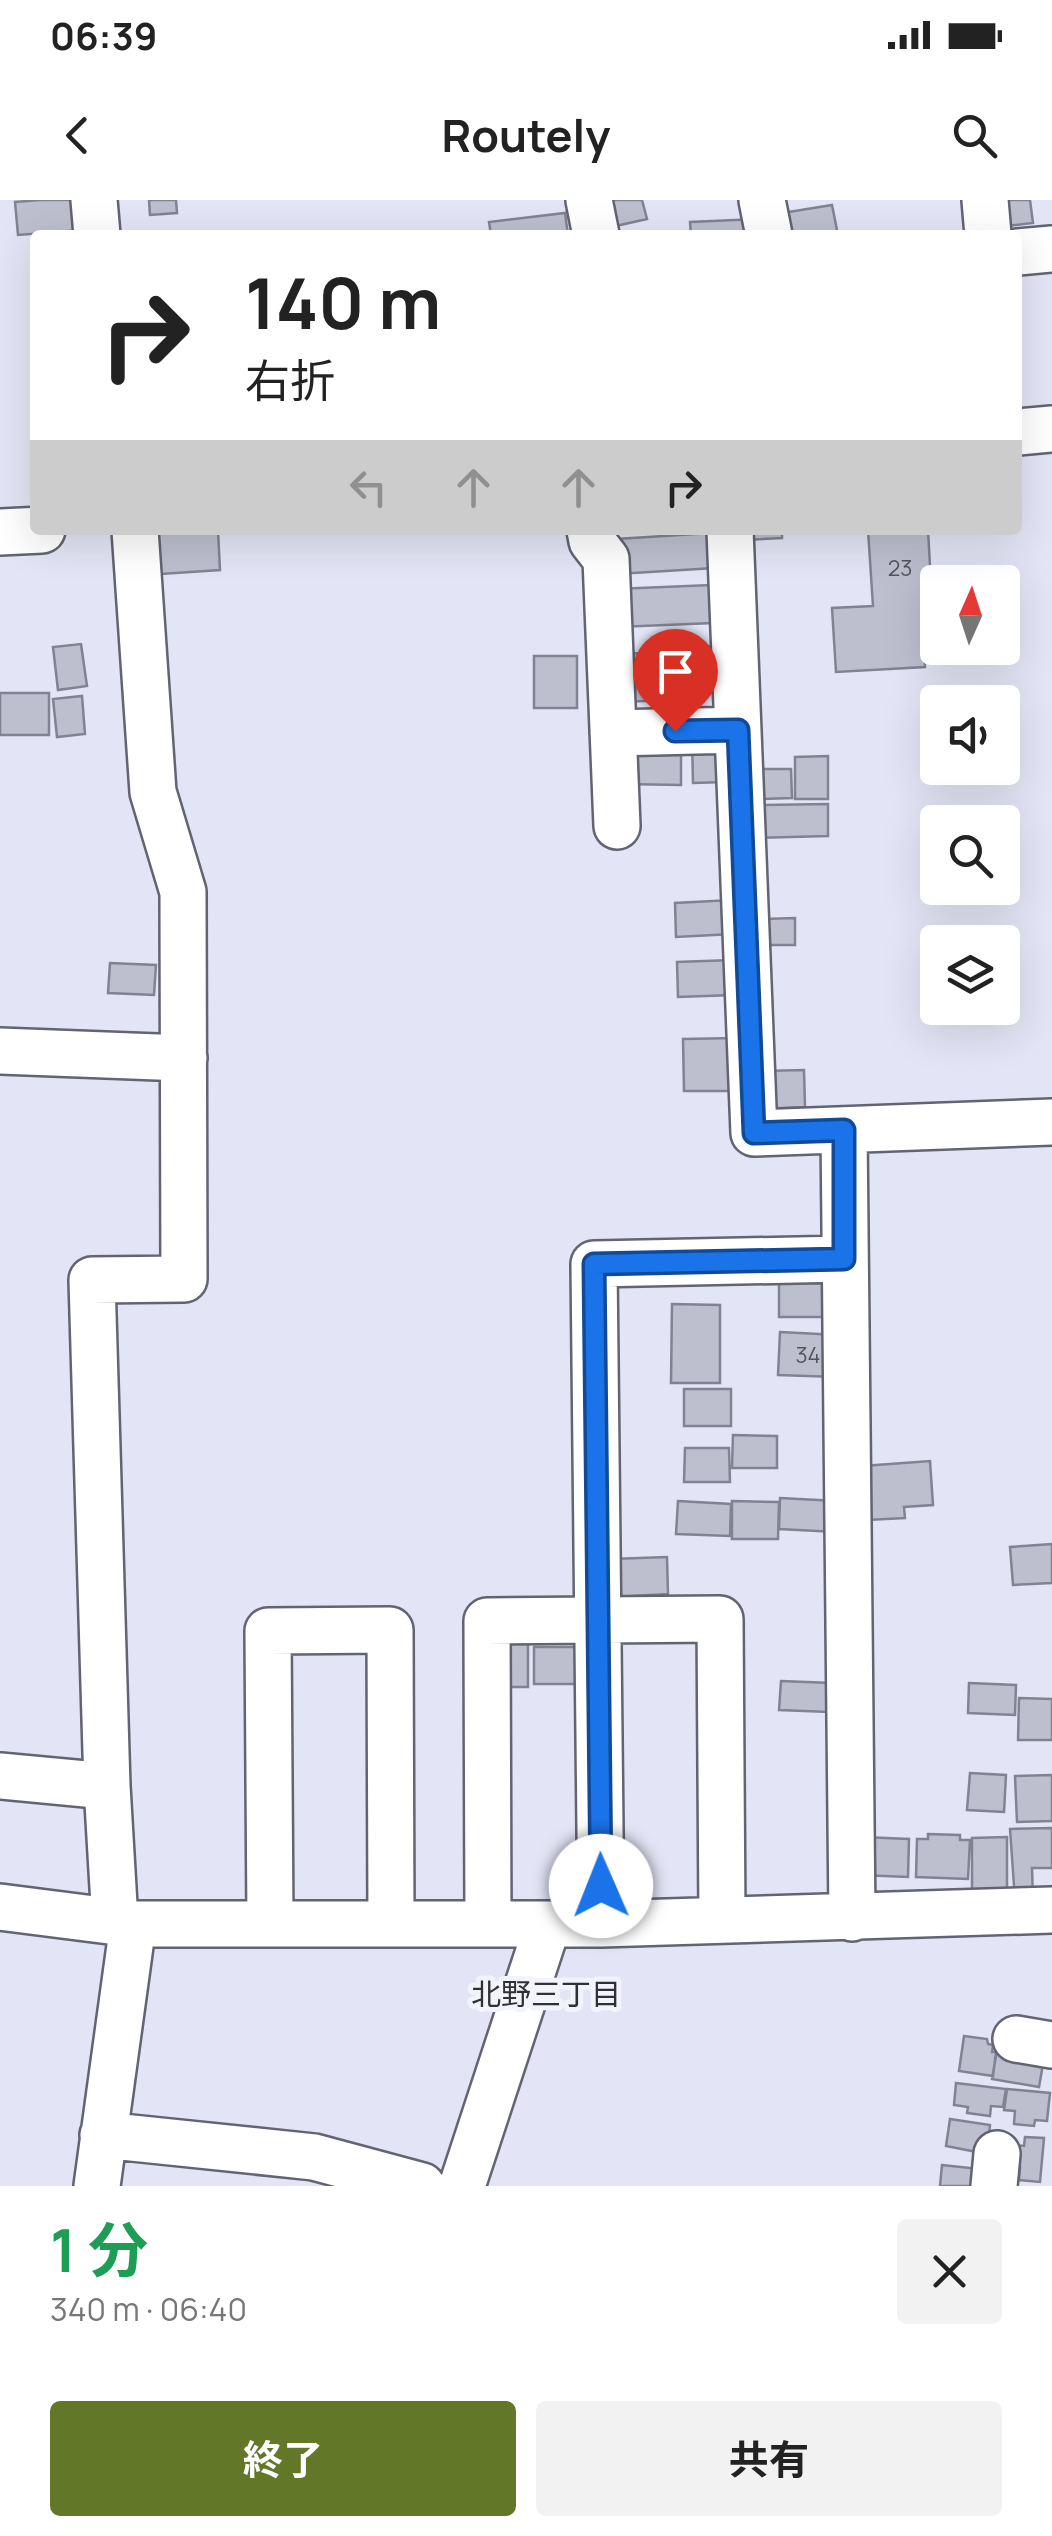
<!DOCTYPE html>
<html lang="ja">
<meta charset="utf-8">
<style>
:root{--surface:#fff;--page:#f2f2f2;--text:#222;--muted:#767676;--accent:#627828}
body{margin:0;font-family:Manrope,"Noto Sans JP",sans-serif;background:var(--page);color:var(--text);height:100vh;display:flex;flex-direction:column;font-size:38px;white-space:nowrap}
*{box-sizing:border-box;margin:0}
p{font-size:32px;color:var(--muted)}
.icon{flex:none;width:55px;height:55px;fill:none;stroke:currentColor;stroke-width:2;stroke-linecap:round;stroke-linejoin:round}
.map{position:relative;height:1986px;overflow:hidden}
.side{display:flex;flex-direction:column;background:var(--surface);flex:1}
.side>*{flex:none}
.guide{position:absolute;left:30px;top:30px;width:992px;height:305px;border-radius:10px;box-shadow:0 10px 40px #0002;background:#fff;color:var(--text);overflow:hidden}
.needle{width:65px;rotate:3deg}
.buttons{position:absolute;left:920px;top:365px;display:grid;gap:20px}
.buttons a{display:grid;place-items:center;width:100px;height:100px;border-radius:10px;background:var(--surface);box-shadow:0 10px 40px #0002;font-size:50px}
.pin{position:absolute;display:grid;place-items:center;width:85px;height:85px;color:#fff;margin:-102px -42px;border-radius:50% 50% 50% 0;rotate:-45deg;box-shadow:0 0 10px #0007}
.pin .icon{rotate:45deg}
.me{position:absolute;width:110px;margin:-55px;rotate:359deg;stroke-linejoin:round;filter:drop-shadow(0 0 8px #0008)}
.turn{display:flex;align-items:center;gap:35px;height:210px;padding:0 50px;font-size:45px}
.turn .icon{width:130px;height:130px;stroke-width:2.5}
.turn b{display:block;font-size:70px;line-height:85px}
.lanes{display:flex;align-items:center;height:95px;padding:0 50px;background:#0003;justify-content:center;gap:50px;direction:ltr}
.lanes .off{opacity:.35}
.round{display:grid;place-items:center;flex:none;width:105px;height:105px;border-radius:10px;background:var(--page)}
.overview{display:flex;align-items:center;justify-content:space-between;height:170px;padding:0 50px}
h1{font-size:60px;font-weight:700;line-height:75px;color:#1e9e55}
.button{display:flex;gap:20px;margin-top:auto;padding:20px 50px}
.button a{flex:1;height:115px;border-radius:10px;background:var(--accent);color:#fff;font-size:40px;font-weight:700;line-height:115px;text-align:center}
.button a+a{background:var(--page);color:var(--text)}
.status{display:flex;justify-content:space-between;align-items:center;height:70px;padding:0 50px;background:var(--surface);direction:ltr}
.status svg{height:28px;fill:currentColor}
header{display:flex;justify-content:space-between;align-items:center;height:130px;padding:0 50px;background:var(--surface);font-size:45px;font-weight:700}
.map>svg:first-child{display:block}
.building{fill:#bdbfcf;stroke:#818392;stroke-width:2.5}
.lines{fill:none;stroke-linecap:round;stroke-linejoin:round}
.minor-casing{stroke:#626472;stroke-width:50}
.minor{stroke:#fff;stroke-width:45}
.route-casing{stroke:#114b97;stroke-width:25}
.route{stroke:#1a73e8;stroke-width:18}
.labels{text-anchor:middle;dominant-baseline:central;stroke-width:10;stroke-linejoin:round;paint-order:stroke}
.number-label{font-size:22px;fill:#53545d}
.neighbourhood-label{font-size:30px;fill:#303137;stroke:#f2f3fd}
</style>
<div class="status"><b>06:39</b><svg viewBox="0 0 49 12"><path d="M0 12V9h3v3zM5 12V6h3v6zM10 12V3h3v9zM15 12V0h3v12zM26 1h20v11H26zM47 4h2v5h-2z"/></svg></div>
<header><svg class="icon" aria-label="back" viewBox="0 0 24 24"><path d="M15 5l-7 7 7 7"/></svg>Routely<svg class="icon" aria-label="search" viewBox="0 0 24 24"><circle cx="10" cy="10" r="6"/><path d="M15 15l6 6"/></svg></header>
<div class="map">
<svg width="1052" height="1986" viewBox="0 0 1052 1986">
<rect width="100%" height="100%" fill="#e3e5f6"/>
<path class="building" d="M40,0H79L82,30L18,35L15,2Z
M149,0H176L177,13L150,15Z
M601,0H642L647,19L607,28Z
M1003,0H1030L1033,23L1006,26Z
M832,5L838,35H779L776,14Z
M565,13L568,35H491L489,22Z
M757,19L758,35H691L690,22Z
M143,330H218L220,370L146,375Z
M742,330H782V338L743,340Z
M868,330H928L933,420L922,421L925,467L836,472L832,408L873,406Z
M712,333L714,368L618,374L616,339Z
M711,385L713,423L618,427L616,389Z
M81,444L87,486L58,490L53,447Z
M722,446L723,489L672,491L670,448Z
M667,452L669,500L621,502L620,454Z
M534,456H577V508H534Z
M0,493H49V535H0Z
M82,496L85,534L57,537L53,499Z
M725,539L726,582L693,583L692,540Z
M623,549L681,550V585L623,584Z
M828,556V599H795V557Z
M757,569H791L792,598L758,599Z
M828,604V636L754,638L753,605Z
M731,700L733,734L676,737L675,703Z
M795,718V745H759L758,719Z
M732,760L733,795L678,797L677,762Z
M110,763L156,765L154,795L108,793Z
M737,838L738,891H684L683,839Z
M804,870L805,907L761,909L760,871Z
M834,1074V1117H779V1075Z
M672,1104L720,1105V1183H671Z
M780,1132L838,1135L836,1177L778,1175Z
M684,1189H731V1226H684Z
M733,1235L777,1236V1268H732Z
M685,1248H729L730,1282H684Z
M930,1261L933,1305L904,1307L905,1318L867,1320L863,1266Z
M780,1298L837,1301L836,1332L779,1329Z
M678,1301L731,1304L730,1336L676,1334Z
M732,1301L779,1302L778,1339H732Z
M1052,1344V1383L1013,1385L1010,1347Z
M667,1357L668,1394L613,1397L611,1359Z
M498,1439H528V1487H498Z
M534,1447H577V1484H534Z
M781,1481L831,1483L829,1512L779,1510Z
M969,1483L1016,1485L1015,1515L968,1513Z
M1019,1498L1052,1499V1540H1018Z
M970,1573L1006,1575L1004,1612L967,1610Z
M1052,1575V1621L1017,1622L1015,1576Z
M1052,1628V1668H1032L1033,1699L1015,1700L1010,1629Z
M928,1634L960,1635V1640H970L968,1679L916,1677L917,1639H928Z
M862,1637L909,1639L908,1677L860,1675Z
M1007,1637V1700H972V1638Z
M964,1836L987,1839L988,1844L993,1845L992,1852H996L993,1876L959,1871Z
M997,1850L1044,1858L1039,1887L992,1879Z
M956,1883L1006,1889L1003,1907L991,1906L990,1916L967,1913L968,1907L954,1905Z
M1007,1889L1050,1893L1047,1921L1035,1920L1034,1926L1014,1924L1015,1911L1004,1910Z
M950,1919L990,1925L988,1943L982,1953L946,1946Z
M1025,1937L1044,1938L1040,1982L1019,1980L1020,1967H1013L1014,1945L1024,1946Z
M942,1965L980,1969L978,1986H940Z"/>
<g class="lines">
<defs>
<path id="minor" d="M94,0L97,35
M589,0L596,35
M762,0L769,35
M985,0L988,35
M1018,52L1052,49
M1018,232L1052,229
M590,330L592,341L606,359L617,626
M730,330L754,933L1052,922
M0,332L42,330
M613,533L738,530
M0,851L184,858
M844,930L852,1718
M0,1576L107,1586
M0,1707L133,1724H601L1052,1710
M115,1722L107,1586L92,1080L184,1079L183,692L153,592L135,330
M270,1723L268,1431L390,1430L391,1723
M488,1724L487,1421L720,1419L722,1720
M601,1724L594,1064L844,1059
M1016,1839L1052,1845
M103,1935L314,1957L422,1986
M97,1986L133,1724
M462,1986L548,1724
M994,1986L997,1954"/>
</defs>
<use href="#minor" class="minor-casing"/>
<use href="#minor" class="minor"/>
</g>
<g class="lines">
<defs>
<path id="route" d="M601,1686L594,1064L844,1059V930L754,933L738,530L675,531"/>
</defs>
<use href="#route" class="route-casing"/>
<use href="#route" class="route"/>
</g>
<g class="labels">
<g class="number-label">
<text x="900" y="368">23</text>
<text x="808" y="1155">34</text>
</g>
<g class="neighbourhood-label">
<text x="546" y="1793">北野三丁目</text>
</g>
</g>
</svg>
<div class="buttons">
<a><svg class="needle" viewBox="-14 -14 28 28"><path d="M0-13l5 13h-10z" fill="#e53935"/><path d="M0 13l5-13h-10z" fill="#767676"/></svg></a>
<a><svg class="icon" aria-label="sound" viewBox="0 0 24 24"><path d="M4 9h4l5-4v14l-5-4H4zM17 9q2 3 0 6"/></svg></a>
<a><svg class="icon" aria-label="search" viewBox="0 0 24 24"><circle cx="10" cy="10" r="6"/><path d="M15 15l6 6"/></svg></a>
<a><svg class="icon" aria-label="layers" viewBox="0 0 24 24"><path d="M12 4l9 5-9 5-9-5zM3 14l9 5 9-5"/></svg></a>
</div>
<div class="pin" style="left:675px;top:531px;background:#d93025"><svg class="icon" aria-label="arrive" viewBox="0 0 24 24"><path d="M6 21V4h12l-3 4 3 4H6"/></svg></div>
<svg class="me" style="left:601px;top:1686px" viewBox="-20 -20 40 40"><circle r="19" fill="#fff"/><path d="M0-13L10 11 0 6-10 11z" fill="#1a73e8"/></svg>
<div class="guide">
<div class="turn"><svg class="icon" aria-label="right" viewBox="0 0 24 24"><path d="M7 20v-9h11M14 6l5 5-5 5"/></svg><div><b>140 m</b>右折</div></div>
<div class="lanes"><svg class="icon off" aria-label="left" viewBox="0 0 24 24"><path d="M17 20v-9H6M10 6l-5 5 5 5"/></svg><svg class="icon off" aria-label="ahead" viewBox="0 0 24 24"><path d="M12 20V5M6 11l6-6 6 6"/></svg><svg class="icon off" aria-label="ahead" viewBox="0 0 24 24"><path d="M12 20V5M6 11l6-6 6 6"/></svg><svg class="icon" aria-label="right" viewBox="0 0 24 24"><path d="M7 20v-9h11M14 6l5 5-5 5"/></svg></div>
</div>
</div>
<section class="side">
<div class="overview"><div><h1>1 分</h1><p>340 m · 06:40</p></div><a class="round"><svg class="icon" aria-label="close" viewBox="0 0 24 24"><path d="M6 6l12 12M18 6L6 18"/></svg></a></div>
<div class="button"><a>終了</a><a>共有</a></div>
</section>
